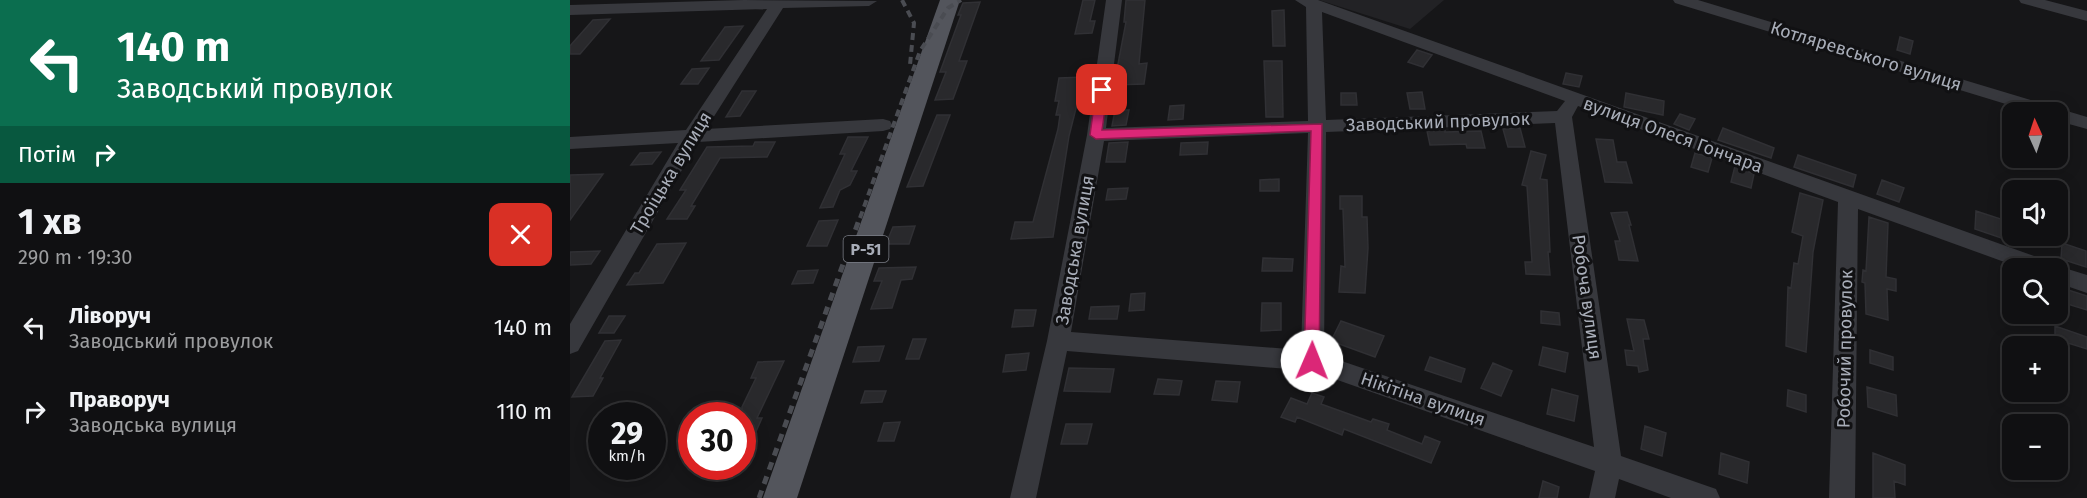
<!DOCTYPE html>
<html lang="uk">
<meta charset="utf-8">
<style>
:root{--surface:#101012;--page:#1e1e20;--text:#f1f3f6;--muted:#9c9d9f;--line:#303032}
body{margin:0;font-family:"Fira Sans",sans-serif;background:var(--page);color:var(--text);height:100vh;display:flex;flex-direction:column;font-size:22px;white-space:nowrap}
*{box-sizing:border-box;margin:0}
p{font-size:20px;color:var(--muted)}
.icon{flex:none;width:33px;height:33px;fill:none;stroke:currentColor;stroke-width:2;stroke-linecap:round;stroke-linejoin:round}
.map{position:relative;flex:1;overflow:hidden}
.drawer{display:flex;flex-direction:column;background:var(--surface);width:570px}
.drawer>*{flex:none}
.hud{background:#0b6e4f;color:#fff;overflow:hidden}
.needle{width:39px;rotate:357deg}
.tools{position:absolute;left:1432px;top:102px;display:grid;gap:12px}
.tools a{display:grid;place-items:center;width:66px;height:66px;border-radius:12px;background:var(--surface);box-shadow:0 3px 15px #0003,0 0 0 2px var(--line);font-size:30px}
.speed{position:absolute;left:18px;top:402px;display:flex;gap:12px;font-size:30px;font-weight:700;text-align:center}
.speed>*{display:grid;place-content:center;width:78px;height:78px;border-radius:50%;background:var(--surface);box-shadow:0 3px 15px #0003,0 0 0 2px var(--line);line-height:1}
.speed small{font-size:15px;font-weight:400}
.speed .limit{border:9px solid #d22;background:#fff;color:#111}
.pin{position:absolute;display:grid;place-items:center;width:51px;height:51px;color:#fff;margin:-26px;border-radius:12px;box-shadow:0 3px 9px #0006}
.me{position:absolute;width:66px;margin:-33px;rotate:1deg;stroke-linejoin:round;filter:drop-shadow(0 0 4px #0008)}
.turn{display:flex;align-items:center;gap:21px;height:126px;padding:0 18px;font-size:27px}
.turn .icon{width:78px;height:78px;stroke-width:2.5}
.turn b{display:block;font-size:42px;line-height:51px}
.then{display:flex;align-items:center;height:57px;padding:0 18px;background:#0003;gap:12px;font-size:22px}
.round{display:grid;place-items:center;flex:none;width:63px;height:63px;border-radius:12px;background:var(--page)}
.overview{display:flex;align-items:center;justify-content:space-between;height:102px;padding:0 18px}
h1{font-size:36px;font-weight:700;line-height:45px}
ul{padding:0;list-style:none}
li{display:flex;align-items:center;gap:18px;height:84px;padding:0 18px}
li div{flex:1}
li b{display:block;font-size:22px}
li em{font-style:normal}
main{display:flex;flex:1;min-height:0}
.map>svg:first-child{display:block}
.built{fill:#222225}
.building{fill:#29292c;stroke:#303034;stroke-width:1.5}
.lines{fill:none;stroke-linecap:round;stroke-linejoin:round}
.minor{fill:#37383d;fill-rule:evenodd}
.major{fill:#53555c;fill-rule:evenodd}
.rail-far1{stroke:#4a4c52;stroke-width:4;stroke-dasharray:7 5;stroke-linecap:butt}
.rail{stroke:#4a4c52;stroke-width:5;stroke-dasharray:8 7;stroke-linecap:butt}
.route{fill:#db2777;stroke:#8e194d;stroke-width:1.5}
.labels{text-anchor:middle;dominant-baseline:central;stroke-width:6;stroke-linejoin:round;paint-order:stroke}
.shield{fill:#111113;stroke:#7b7e86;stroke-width:1.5}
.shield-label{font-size:16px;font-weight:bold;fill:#a8adb8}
.street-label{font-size:18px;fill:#a8adb8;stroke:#111113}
</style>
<main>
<section class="drawer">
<div class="hud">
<div class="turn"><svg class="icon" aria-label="left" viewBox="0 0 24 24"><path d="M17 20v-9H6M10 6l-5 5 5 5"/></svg><div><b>140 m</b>Заводський провулок</div></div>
<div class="then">Потім<svg class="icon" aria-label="right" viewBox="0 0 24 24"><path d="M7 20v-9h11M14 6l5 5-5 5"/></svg></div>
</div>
<div class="overview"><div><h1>1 хв</h1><p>290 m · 19:30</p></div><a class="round" style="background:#d93025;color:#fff"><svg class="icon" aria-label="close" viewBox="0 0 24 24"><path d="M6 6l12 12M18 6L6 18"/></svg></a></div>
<ul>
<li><svg class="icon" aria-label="left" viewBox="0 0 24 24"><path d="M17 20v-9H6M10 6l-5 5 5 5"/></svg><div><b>Ліворуч</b><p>Заводський провулок</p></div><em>140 m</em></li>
<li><svg class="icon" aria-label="right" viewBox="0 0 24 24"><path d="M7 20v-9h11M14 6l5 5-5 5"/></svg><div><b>Праворуч</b><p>Заводська вулиця</p></div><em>110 m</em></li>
</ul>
</section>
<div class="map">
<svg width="1517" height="498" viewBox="0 0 1517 498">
<rect width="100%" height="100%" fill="#161618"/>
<path class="built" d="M749,0H874L840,29Z"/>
<path class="building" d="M513,0H525L520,21H525L522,33L505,34Z
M556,0H575L569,64L577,63L574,84L544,85L556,22H554Z
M410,2L389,61H397L383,99L365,100L376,72H370L391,15H388L393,3Z
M714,10L715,46H703L702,11Z
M40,19L10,54H0V46L23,20Z
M173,26L149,60L131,61L155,27Z
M1330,37L1343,41L1340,54L1327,50Z
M847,50L862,55L853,67L838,62Z
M694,61H712L713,117H696Z
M139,68L128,84H111L122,69Z
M996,73L1012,76L1009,87L993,84Z
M514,77L499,136L483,237L441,239L445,222H463L488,129L490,115H486L489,101H485L489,78Z
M172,91H186L170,116L156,117Z
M852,92L855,109H840L837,93Z
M771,93H786L787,105H771Z
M1056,93L1094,101L1093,115L1054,107Z
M614,105L613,119L598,120L600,106Z
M545,110H559L556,125L542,126Z
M1110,114L1125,119L1119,130L1104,124Z
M367,115H380L353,186L337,187Z
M950,128L955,147H938L933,129Z
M1153,128L1204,148L1201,158L1148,140Z
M875,130V132L911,131L915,148H897L896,144L860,145L857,131Z
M278,137H298L281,171H287L280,185L270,190L263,207L250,208L275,154H270Z
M1026,139L1043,140L1047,162H1056L1062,183L1035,182Z
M185,142H205L197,157L150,158L121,206H125L117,219H97L116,190H110L137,147L183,146Z
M558,142L555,162H536L539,143Z
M638,142L637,154L610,155L611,143Z
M961,151L976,155L970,179L977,180L980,252H978L980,275L956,274L955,262H962L957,186L952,185Z
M91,152L82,164L61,165L70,153Z
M1125,153L1142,158L1138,172L1121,167Z
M1228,155L1286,175L1283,187L1224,167Z
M1165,166L1184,174L1181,188L1161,182Z
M33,174L0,220V175Z
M709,179V191H690V180Z
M1312,180L1334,188L1329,202L1307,194Z
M558,188L556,199L536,200L538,189Z
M1230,193L1253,200L1243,252L1236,352L1216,346L1218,287L1221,288L1224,263L1228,264L1233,236L1222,232Z
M770,196H792V217H797L798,248L795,293L769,292L771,266L775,267L773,209H770Z
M1406,211L1443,223V242L1405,229Z
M1057,212L1061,225H1059L1068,261L1049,260L1045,241H1050L1041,213Z
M1299,217L1318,223L1316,277L1326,279V291L1317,289L1318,320L1296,314L1295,283L1292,282L1293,270L1296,271Z
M268,220L257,246H237L249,221Z
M345,226L339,244H316L323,227Z
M116,243L93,283L57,285L65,273H69L87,244Z
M1492,243L1516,251V267L1491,259Z
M30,251L21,264L0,265V252Z
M693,258L723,259L722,271H692Z
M346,267L342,279L331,280L322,308L301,309L312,281H304L309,268Z
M248,270L243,283L222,284L228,271Z
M1492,288L1517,296V310L1494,303Z
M575,293L574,310L559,311L561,294Z
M692,303H711V330L691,331Z
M549,306L547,319H519L521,307Z
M445,310H466L463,326L442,327Z
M971,311L989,313L990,325L971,323Z
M39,316H55L44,333H29Z
M1057,319L1074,320L1079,339H1073L1078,370L1069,372L1068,366L1057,365L1055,350L1064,351Z
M771,321L814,336L805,357L761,341Z
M1485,326L1517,337V349L1485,339Z
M343,339H356L349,359H336Z
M51,340L30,378H33L23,396L2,397L35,341Z
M314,346L309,361L283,362L288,347Z
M973,347L998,353L995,372L969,365Z
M1300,350L1323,357V370L1300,363Z
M459,353L456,370L433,372L436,355Z
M860,357L895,369L891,382L855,370Z
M214,361L187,418H192L172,463V407L186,378H181L188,362Z
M923,363L942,371L931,396L911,388Z
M499,368L544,369L540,392L494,391Z
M588,379L612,381L609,395L584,394Z
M646,381L670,382L667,402L642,400Z
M1297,387L1326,395L1327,416L1298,407Z
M982,389L1008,396L1004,421L977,414Z
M1218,390L1236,395V412L1217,406Z
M295,391H316L312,402L291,403Z
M742,393L754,397L751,404L801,422L803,419L819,424L817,430L852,444L855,436L870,442L861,463L774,429L772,435L727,417L725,422L711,417L721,398L737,404Z
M330,422L324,441H308L314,423Z
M496,424H522L517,444H491Z
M1075,426L1096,433L1092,456L1071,449Z
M1151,453L1179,462L1177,483L1149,474Z
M1303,453L1335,465V485L1324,481L1325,498H1303Z
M973,481L989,487L987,498H969Z"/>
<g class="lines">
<path class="minor" d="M174,0L307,1L299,6L213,8L136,129L313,119L320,121L322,125L320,129L313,131L128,142L8,351L0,354V324L108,143L0,149V137L116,130L197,9L0,15V5Z
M536,0H552L536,128L738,121L736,7L725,0H748L1481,262L1483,267L1488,266L1517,275V293L1488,283V268H1451L1288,209L1285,498H1259L1268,202L1008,106L1002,117L1051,456L1146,489L1150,498H1101L1049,479L1045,498H1019L1025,471L742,371L497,351L466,498H440L477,341L517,135ZM752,12L995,101L987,111L756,120ZM985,123L1024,447L754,355L756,132ZM738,133L731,350L501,332L534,141Z
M1103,0H1128L1517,117V129L1488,121V112H1462L1105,3Z
M1449,0H1475L1517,11V21L1451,3Z"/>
<path class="major" d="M370,0H390L227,498H193Z"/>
<path class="rail-far1" d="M332,0L344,23L340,65
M290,218L350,51L378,8L391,0"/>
<path class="rail" d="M189,498L290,217"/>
</g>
<path class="route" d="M532,86L538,90L532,130L752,124L749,361L747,366L742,368L736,366L734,361L741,131L526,139L520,135L526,90Z"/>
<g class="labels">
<rect class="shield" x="273.5" y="236" width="45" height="26" rx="4.5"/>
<g class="shield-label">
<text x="296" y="249">Р-51</text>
</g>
<g class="street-label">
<text transform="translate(1296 56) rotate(17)">Котляревського вулиця</text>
<text transform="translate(868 122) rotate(-2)">Заводський провулок</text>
<text transform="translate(1103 135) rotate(20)">вулиця Олеся Гончара</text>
<text transform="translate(101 173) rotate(-59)">Троїцька вулиця</text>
<text transform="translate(505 250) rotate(-80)">Заводська вулиця</text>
<text transform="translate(1017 297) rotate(82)">Робоча вулиця</text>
<text transform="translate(1275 349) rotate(-89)">Робочий провулок</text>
<text transform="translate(853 399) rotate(19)">Нікітіна вулиця</text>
</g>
</g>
</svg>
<div class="tools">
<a><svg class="needle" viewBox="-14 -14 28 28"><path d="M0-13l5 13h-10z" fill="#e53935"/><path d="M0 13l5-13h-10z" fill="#9c9d9f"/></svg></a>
<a><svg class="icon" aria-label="sound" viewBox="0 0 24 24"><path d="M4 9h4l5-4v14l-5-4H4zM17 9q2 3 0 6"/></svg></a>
<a><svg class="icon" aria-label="search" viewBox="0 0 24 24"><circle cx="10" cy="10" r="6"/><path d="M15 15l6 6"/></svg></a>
<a>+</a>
<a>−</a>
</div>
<div class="speed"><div>29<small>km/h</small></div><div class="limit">30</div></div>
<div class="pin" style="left:532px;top:90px;background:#d93025"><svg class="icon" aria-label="arrive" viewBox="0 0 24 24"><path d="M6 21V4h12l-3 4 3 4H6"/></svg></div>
<svg class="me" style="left:742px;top:361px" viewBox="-20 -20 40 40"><circle r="19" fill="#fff"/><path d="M0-13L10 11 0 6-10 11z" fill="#db2777"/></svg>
</div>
</main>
